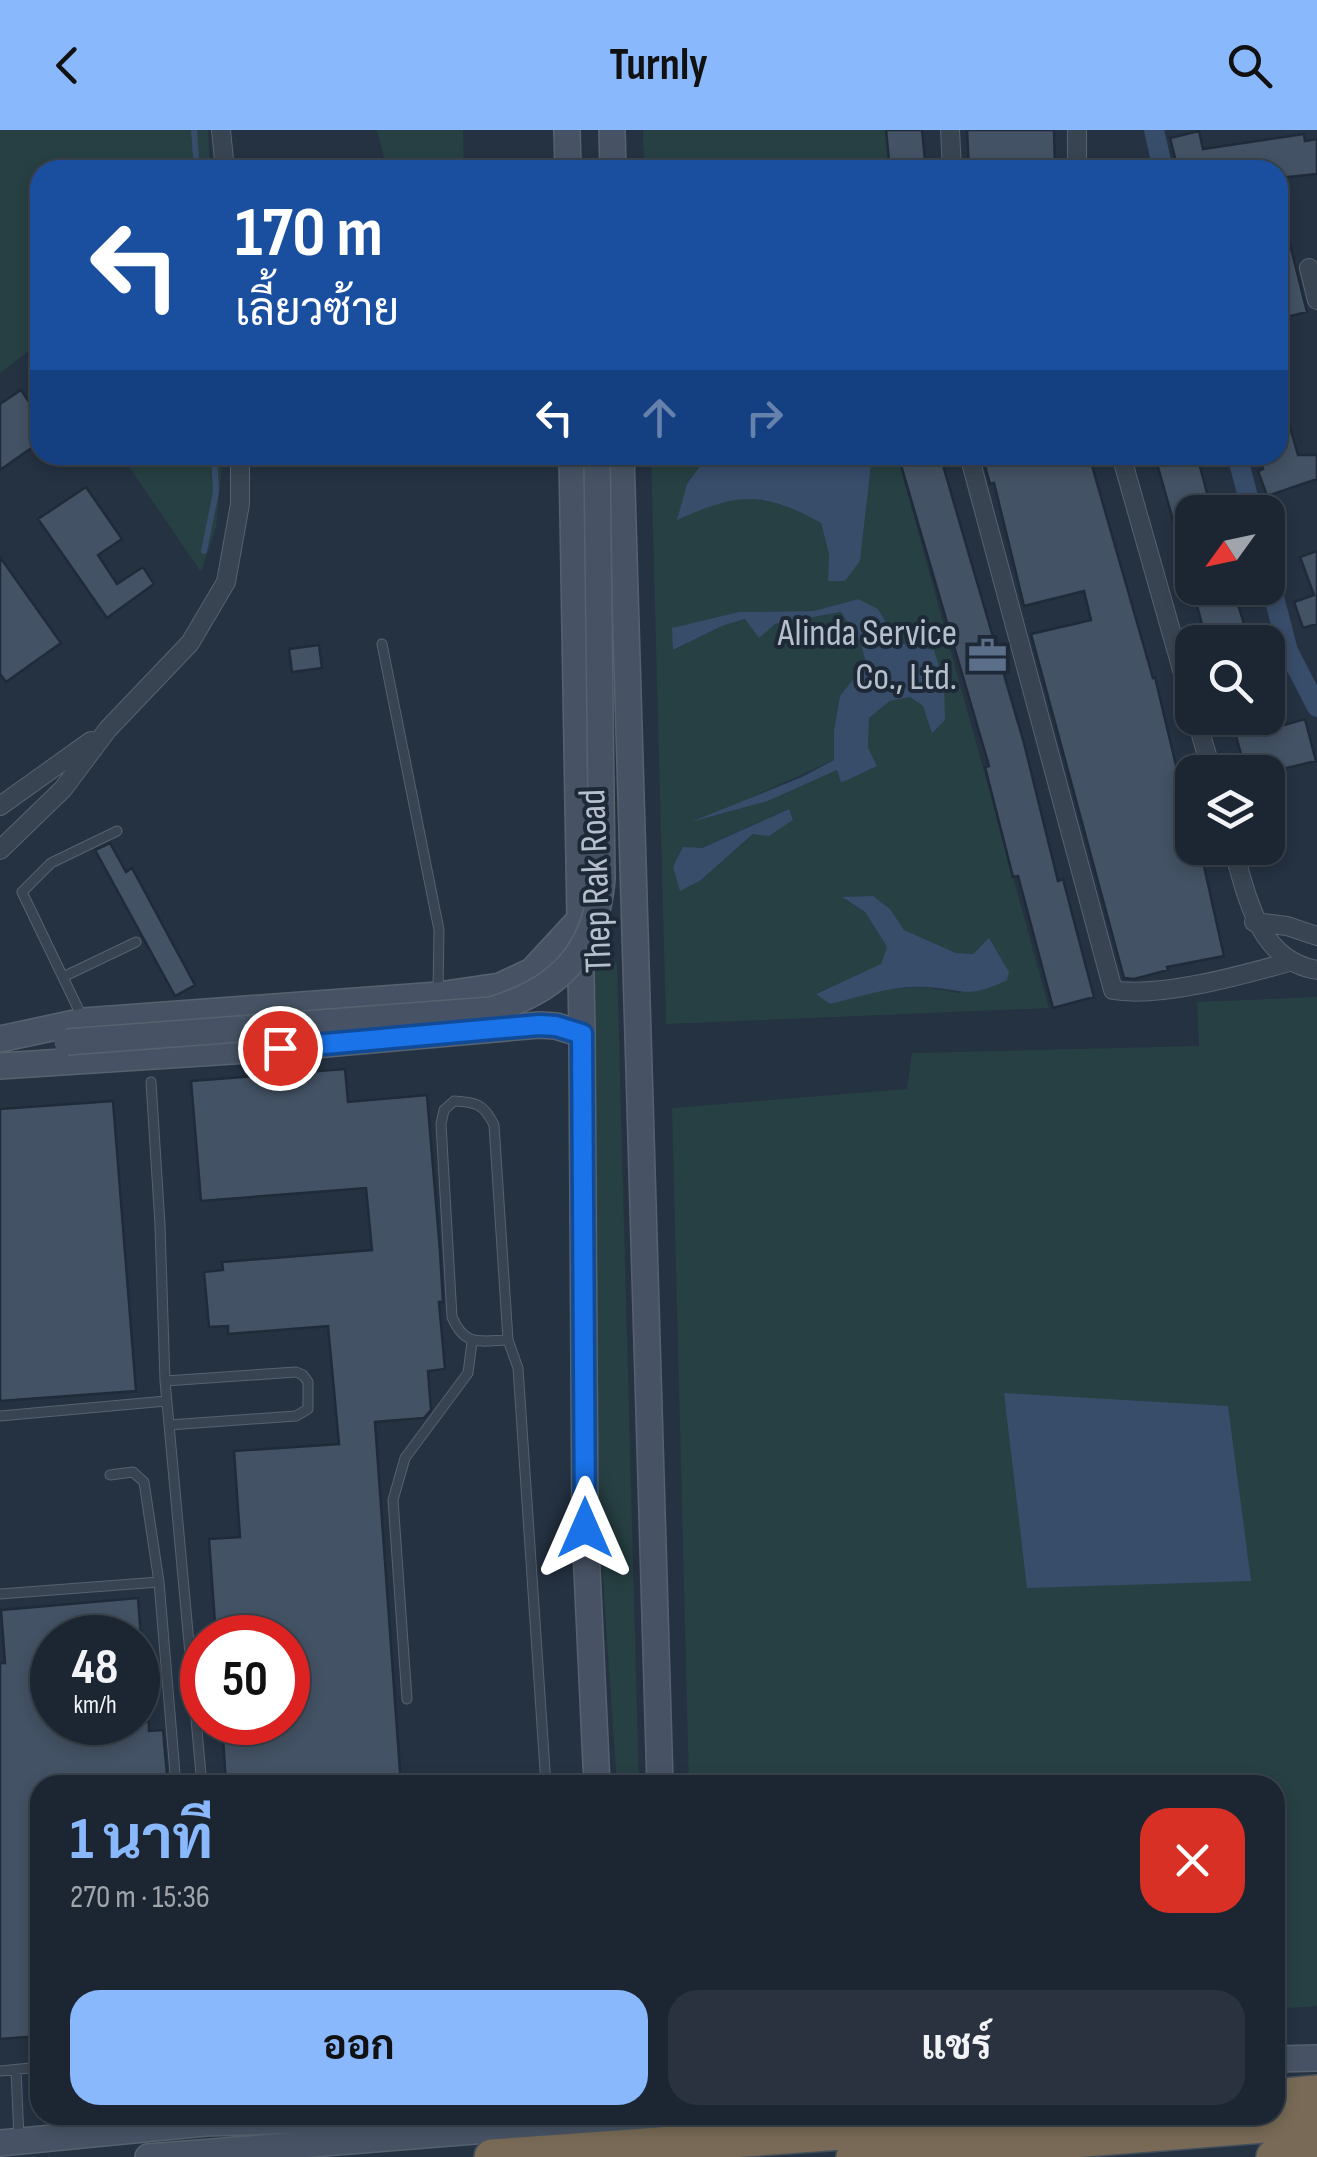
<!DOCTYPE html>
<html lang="th">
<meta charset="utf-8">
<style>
:root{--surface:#1c2632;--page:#29323e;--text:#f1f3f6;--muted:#a0a5ac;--line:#3a434d;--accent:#8ab8fd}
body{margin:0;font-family:"Sofia Sans Condensed",Sarabun,sans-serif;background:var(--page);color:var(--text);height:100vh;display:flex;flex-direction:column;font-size:38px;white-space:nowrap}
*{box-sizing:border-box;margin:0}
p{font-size:32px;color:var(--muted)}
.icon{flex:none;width:55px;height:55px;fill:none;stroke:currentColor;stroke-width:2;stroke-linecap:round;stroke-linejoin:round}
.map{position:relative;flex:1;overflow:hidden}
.side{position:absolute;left:30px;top:1645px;width:1255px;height:350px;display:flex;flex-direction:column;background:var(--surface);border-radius:30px;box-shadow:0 5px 15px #0003,0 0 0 2px var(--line)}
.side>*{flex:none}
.hud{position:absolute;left:30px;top:30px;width:1258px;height:305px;border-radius:30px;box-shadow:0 5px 15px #0003,0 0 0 2px var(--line);background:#1a4fa0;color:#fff;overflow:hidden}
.needle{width:65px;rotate:237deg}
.controls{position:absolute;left:1175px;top:365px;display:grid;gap:20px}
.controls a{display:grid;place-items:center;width:110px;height:110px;border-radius:20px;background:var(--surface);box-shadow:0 5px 15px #0003,0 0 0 2px var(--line);font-size:50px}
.speed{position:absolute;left:30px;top:1485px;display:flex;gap:20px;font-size:50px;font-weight:700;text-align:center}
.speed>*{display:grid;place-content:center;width:130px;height:130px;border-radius:50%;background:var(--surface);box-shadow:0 5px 15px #0003,0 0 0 2px var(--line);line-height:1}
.speed small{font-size:25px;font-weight:400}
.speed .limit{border:15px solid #d22;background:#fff;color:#111}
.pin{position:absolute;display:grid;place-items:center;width:85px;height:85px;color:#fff;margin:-42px;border:5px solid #fff;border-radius:50%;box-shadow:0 2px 10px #0007}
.me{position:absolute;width:110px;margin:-55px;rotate:0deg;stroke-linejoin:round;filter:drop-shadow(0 0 8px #0008)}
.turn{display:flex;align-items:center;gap:35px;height:210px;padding:0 40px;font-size:45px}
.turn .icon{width:130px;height:130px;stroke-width:2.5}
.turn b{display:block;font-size:70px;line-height:85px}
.lanes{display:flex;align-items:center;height:95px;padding:0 40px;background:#0003;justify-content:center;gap:50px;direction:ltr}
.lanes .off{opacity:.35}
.round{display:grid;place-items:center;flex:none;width:105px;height:105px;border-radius:30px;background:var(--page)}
.head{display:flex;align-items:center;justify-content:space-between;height:170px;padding:0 40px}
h1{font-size:60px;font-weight:700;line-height:75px;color:var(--accent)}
.action{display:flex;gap:20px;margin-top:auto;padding:20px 40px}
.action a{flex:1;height:115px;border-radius:30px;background:var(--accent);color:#111;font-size:40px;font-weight:700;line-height:115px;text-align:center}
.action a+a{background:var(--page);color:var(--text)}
header{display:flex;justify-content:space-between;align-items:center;height:130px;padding:0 40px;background:var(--accent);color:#111;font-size:45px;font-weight:700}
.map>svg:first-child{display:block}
.green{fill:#274043;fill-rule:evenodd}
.water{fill:#384d6a}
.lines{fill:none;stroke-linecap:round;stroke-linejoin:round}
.stream{stroke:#384d6a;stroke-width:6}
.canal{stroke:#384d6a;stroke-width:20}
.building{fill:#435264;stroke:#202b39;stroke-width:2.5}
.lane-casing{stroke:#57626f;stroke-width:11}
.street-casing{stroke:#57626f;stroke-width:20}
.secondary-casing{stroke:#57626f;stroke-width:28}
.highway-casing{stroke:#444f5c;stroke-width:38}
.lane{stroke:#394452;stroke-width:9}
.street{stroke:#394452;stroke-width:18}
.secondary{stroke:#475365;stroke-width:25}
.highway{stroke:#786a56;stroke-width:35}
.secondary-bridge-casing{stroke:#57626f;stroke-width:28;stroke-linecap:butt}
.secondary-bridge{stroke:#475365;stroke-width:25}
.route-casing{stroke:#114b97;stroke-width:25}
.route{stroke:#1a73e8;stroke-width:18}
.labels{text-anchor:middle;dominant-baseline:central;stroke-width:8;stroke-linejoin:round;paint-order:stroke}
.poi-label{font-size:38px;fill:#b6bfcc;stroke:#1e2937;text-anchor:end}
.street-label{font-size:38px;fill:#b6bfcc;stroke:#1e2937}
</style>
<header><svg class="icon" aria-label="back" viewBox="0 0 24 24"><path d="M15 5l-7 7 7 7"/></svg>Turnly<svg class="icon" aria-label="search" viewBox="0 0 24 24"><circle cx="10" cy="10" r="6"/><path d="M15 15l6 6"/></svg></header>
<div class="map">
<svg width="1317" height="2027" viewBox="0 0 1317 2027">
<rect width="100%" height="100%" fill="#253242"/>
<path class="green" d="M0,0H208L210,40H40V212L0,243Z
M377,0H463L464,40H387Z
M643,0H890L892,40H644Z
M121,325H223L216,397L201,442Z
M651,325H708L687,354L678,389C740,362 760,360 821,393L829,424L828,450L860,431L871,335L870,325H897L1049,878L666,894ZM858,469L878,479L945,590L910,567L890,571L869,588L868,618L877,636L841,653L837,640L768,671L703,689L834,630V600L840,566L866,533L860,511L842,482L775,494L759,507L746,489L722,496L674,520L672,499L739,482L814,481ZM788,679L793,690L754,704L701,750V718ZM844,769L890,779L904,800L956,823L973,824L989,809L997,824L960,863L922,857L817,863L881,835L887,817L865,782Z
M590,831L617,833L639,1655H617C609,1538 600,1421 596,1304C592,1147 596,989 590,831Z
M1317,867V1876L1275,1879V1655H689L672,978L907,959L912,923L1199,916L1197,872Z"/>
<path class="water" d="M708,325H870L871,335L860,431L845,451H828L829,424L821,393C761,360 738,363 677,390L687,354Z
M858,469L878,479L899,513L934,520L944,553L945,590L932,603L923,576L910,567L890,571L869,588L868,618L877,636L841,653L837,640L768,671L691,692L802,647L834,630V600L840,566L866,533L860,511L841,482L775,494L759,508L745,489L722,496L673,520L672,498L739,482L814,481Z
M789,679L793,690L769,706L753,704L701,750L680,761L673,737L683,717L702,718Z
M873,766L890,779L904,800L956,823L973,824L989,808L1009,842L1007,850C965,870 966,859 924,857C893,855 860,867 830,874L816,864L881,834L887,817L865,782L842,767Z
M1004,1263L1228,1276L1251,1451L1027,1458Z"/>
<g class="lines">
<path class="stream" d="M194,0L197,40
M204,421L216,362L214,325"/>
<path class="canal" d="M1154,0L1163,40
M1237,325L1252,382
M1268,444L1288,521L1317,577"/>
</g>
<path class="building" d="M886,0H922L926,40H890Z
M967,0H1054L1055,37L969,40Z
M1199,1L1203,19L1304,4L1305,11L1317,9V44L1278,48V40H1178L1170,8Z
M1278,86H1283L1307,182L1278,189Z
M21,260L40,288V312L0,340V274Z
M1282,269L1298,325H1317V349L1267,366L1258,341L1263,339L1259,325H1278V270Z
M898,325H940L1024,613L1058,751L1063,749L1094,867L1053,878L1018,746L1013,747L985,637L989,636Z
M982,325H1089L1153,548L1155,547L1180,652L1183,651L1192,689V718H1200L1224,826L1167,837L1168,840L1134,849L1124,848L1031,504L1091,490L1084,461L1024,476L994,353L990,354Z
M1174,325H1197L1212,382H1192V439L1187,440L1156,330Z
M86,357L122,409L98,425L117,454L143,437L154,454L107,488L38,389Z
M1317,421V494L1303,498L1294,472L1314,465L1300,427Z
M0,427L61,513L6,552L0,544Z
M1192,458H1233L1248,507L1230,512H1207Z
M319,515L322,538L292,542L289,519Z
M1231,588H1271L1274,598L1305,589L1316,631L1270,642H1246Z
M110,713L126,742L132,738L195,855L175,866L95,720Z
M345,939L348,972L427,965L440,1121L443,1172H439L445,1239L428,1241L431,1280L424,1288L375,1292L401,1655H226L222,1592H288V1508H216L209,1409L240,1407L234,1321L339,1314L328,1196L228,1204V1196L209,1197L204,1142L223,1140L222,1132L372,1120L366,1058L201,1071L191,951Z
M113,971L136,1261L0,1271V979Z
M138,1468L141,1508H52V1592H149V1601L163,1600L168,1655H40V1906L0,1909V1533H5L1,1480Z"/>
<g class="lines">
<defs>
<path id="lane" d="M382,514L439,800L438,862
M63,847L136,812
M83,889L22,762L51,733L117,701
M151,952L160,1095L165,1251L202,1655
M508,1210C479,1211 465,1217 452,1187L441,994L444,980L454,971C476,972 484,974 494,995L508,1210L518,1238L546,1655
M165,1251L296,1242L303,1245L308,1252V1279L296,1286L169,1295
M0,1286L166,1271
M110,1345L133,1342L144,1352L159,1452L176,1655
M0,1464L159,1452
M407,1569L393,1370L405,1328L468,1243L472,1212
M16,1940L19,2009
M0,1941L40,1937"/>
<path id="street" d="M221,0L225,40
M950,0L952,40
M1077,40V0
M1309,138L1317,170
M969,325L1113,860C1160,868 1243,845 1289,832
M1121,325L1192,575
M1196,588L1212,642
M0,676L91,611
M1233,718C1247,766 1258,830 1317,840
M0,720L63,659L108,599L190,513L226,452L240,374V325
M1254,792L1287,796L1317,806"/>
<path id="secondary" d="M567,0L568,40
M612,0L613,40
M572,325L582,904L585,1397L597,1655
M621,325L660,1655
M0,909L84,891L438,865L500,856L532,841L579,790
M0,936L280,918L539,895L556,896L582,904
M1275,1929L1317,1928
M0,2013L206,1993L462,1985
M148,2027L678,1985"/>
<path id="highway" d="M1275,1967L1317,1963
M492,2027L1082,1985
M854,2027L1317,1991
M1274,2027L1317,2022"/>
</defs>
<use href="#lane" class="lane-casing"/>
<use href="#street" class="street-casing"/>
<use href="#secondary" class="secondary-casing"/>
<use href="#highway" class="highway-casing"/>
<use href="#lane" class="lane"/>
<use href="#street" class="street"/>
<use href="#secondary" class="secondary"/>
<use href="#highway" class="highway"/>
<defs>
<path id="secondary-bridge" d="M67,912L491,880C560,860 596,821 602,749L597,326"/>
</defs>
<use href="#secondary-bridge" class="secondary-bridge-casing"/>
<use href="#secondary-bridge" class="secondary-bridge"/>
</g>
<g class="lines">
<defs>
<path id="route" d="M280,918L539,895L556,896L582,904L585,1398"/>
</defs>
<use href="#route" class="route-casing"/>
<use href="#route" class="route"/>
</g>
<defs>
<symbol id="office-bare" viewBox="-9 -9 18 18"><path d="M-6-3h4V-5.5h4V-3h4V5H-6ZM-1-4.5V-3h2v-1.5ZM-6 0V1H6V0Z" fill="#5c6f8a" stroke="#1e2937" stroke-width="2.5" paint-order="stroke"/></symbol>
</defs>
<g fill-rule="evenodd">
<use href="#office-bare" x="960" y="498" width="55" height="55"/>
</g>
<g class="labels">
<g class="poi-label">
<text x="957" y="503">Alinda Service<tspan x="957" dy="44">Co., Ltd.</tspan></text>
</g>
<g class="street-label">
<text transform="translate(596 751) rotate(-92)">Thep Rak Road</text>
</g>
</g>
</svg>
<div class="controls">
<a><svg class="needle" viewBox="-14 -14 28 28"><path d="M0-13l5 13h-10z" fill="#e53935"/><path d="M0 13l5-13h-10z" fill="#a0a5ac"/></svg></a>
<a><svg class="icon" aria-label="search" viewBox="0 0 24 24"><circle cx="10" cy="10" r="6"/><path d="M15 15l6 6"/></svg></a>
<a><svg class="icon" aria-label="layers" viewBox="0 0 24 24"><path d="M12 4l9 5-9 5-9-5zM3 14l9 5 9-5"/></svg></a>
</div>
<div class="speed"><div>48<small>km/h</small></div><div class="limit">50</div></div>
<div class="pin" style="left:280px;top:918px;background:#d93025"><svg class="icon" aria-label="arrive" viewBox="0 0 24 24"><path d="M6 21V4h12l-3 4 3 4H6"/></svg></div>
<svg class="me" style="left:585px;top:1398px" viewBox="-20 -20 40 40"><path d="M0-17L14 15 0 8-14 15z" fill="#1a73e8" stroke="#fff" stroke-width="4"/></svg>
<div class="hud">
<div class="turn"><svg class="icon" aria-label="left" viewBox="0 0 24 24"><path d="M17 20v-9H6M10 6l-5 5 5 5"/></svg><div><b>170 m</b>เลี้ยวซ้าย</div></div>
<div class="lanes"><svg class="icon" aria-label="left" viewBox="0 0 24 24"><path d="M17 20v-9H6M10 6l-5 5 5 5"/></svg><svg class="icon off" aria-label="ahead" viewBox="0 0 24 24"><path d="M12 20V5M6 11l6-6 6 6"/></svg><svg class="icon off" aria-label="right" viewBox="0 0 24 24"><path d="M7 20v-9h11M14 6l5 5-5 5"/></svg></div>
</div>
<section class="side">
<div class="head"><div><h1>1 นาที</h1><p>270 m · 15:36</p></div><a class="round" style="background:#d93025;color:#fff"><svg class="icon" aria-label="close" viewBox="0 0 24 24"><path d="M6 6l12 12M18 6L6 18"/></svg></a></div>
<div class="action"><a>ออก</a><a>แชร์</a></div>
</section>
</div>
